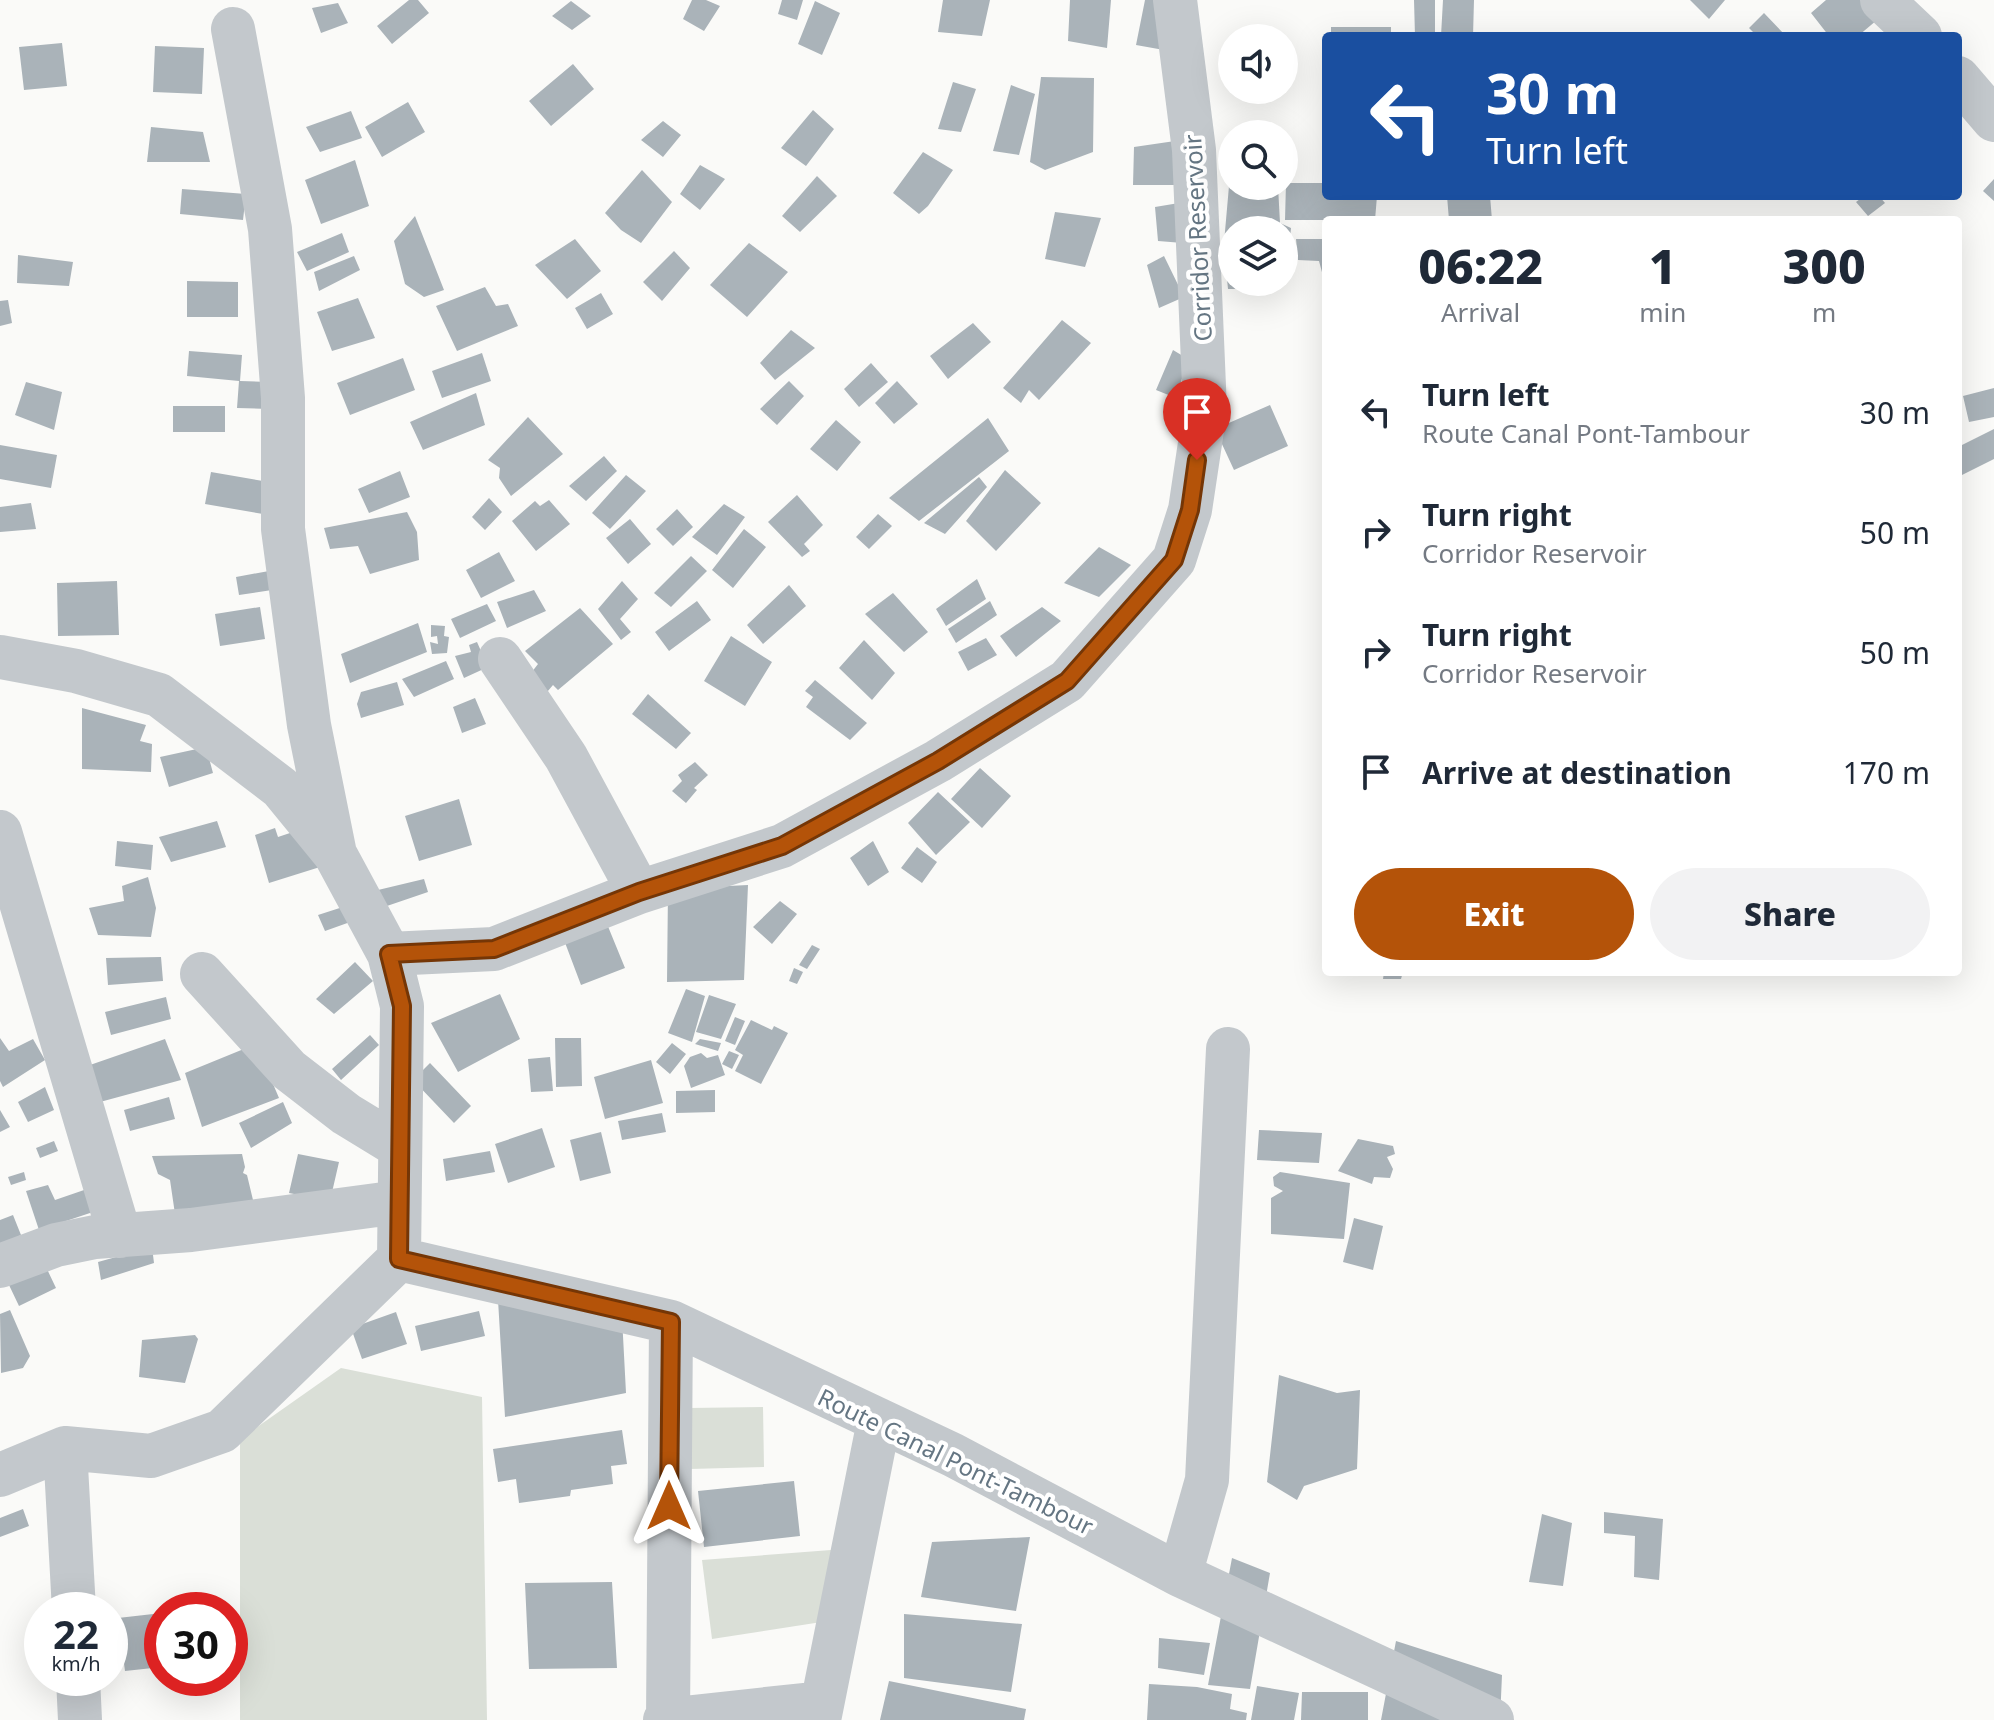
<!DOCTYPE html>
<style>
:root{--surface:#fff;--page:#f2f2f3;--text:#1f2937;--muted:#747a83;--accent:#b45309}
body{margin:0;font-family:"Noto Sans",sans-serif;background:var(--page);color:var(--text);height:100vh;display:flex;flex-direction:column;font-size:30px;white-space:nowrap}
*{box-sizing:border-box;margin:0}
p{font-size:26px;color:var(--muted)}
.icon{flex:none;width:44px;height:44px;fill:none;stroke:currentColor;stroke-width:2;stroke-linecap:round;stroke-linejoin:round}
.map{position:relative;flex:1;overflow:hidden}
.sheet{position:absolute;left:1322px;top:216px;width:640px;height:760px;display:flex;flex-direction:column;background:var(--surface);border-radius:8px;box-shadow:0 8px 32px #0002}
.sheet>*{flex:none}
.top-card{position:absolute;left:1322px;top:32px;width:640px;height:168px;border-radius:8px;box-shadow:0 8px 32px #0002;background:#1a4fa0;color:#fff;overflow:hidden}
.fabs{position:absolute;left:1218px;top:24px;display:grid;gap:16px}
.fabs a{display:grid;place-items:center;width:80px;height:80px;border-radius:50%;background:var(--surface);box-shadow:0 8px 32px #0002;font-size:40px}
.speed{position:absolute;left:24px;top:1592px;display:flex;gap:16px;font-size:40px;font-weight:700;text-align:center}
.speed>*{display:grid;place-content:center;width:104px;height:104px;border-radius:50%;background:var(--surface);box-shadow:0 8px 32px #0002;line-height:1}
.speed small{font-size:20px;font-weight:400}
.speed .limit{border:12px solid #d22;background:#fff;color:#111}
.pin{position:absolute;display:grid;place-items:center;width:68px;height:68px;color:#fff;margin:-82px -34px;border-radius:50% 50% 50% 0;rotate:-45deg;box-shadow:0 0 8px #0007}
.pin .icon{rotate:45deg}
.me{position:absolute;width:88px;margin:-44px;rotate:0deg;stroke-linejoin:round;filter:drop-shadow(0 0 6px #0008)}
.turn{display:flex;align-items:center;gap:28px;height:168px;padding:0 32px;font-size:36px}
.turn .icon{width:104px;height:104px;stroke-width:2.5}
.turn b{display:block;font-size:56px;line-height:68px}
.eta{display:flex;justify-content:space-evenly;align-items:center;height:136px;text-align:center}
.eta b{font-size:48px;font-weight:800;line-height:56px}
.cta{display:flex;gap:16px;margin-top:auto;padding:16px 32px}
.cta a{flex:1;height:92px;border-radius:48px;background:var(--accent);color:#fff;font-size:32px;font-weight:800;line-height:92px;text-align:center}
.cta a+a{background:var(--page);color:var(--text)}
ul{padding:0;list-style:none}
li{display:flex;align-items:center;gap:24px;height:120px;padding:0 32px}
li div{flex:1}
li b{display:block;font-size:30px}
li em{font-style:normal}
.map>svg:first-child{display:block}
.green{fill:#dadfd7}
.building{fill:#aab3b9}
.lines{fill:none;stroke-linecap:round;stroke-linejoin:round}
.minor{stroke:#c3c8cc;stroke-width:44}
.route-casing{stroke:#753606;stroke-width:20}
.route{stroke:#b45309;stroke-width:14}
.labels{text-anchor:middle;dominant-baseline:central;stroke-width:8;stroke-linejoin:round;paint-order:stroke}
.street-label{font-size:24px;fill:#657683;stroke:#fff}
</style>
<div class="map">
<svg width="1994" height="1720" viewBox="0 0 1994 1720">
<rect width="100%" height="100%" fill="#fafaf8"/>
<path class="green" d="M341,1368L482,1397L487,1720H240V1439Z
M763,1407L764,1467L690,1469L689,1408Z
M831,1550L828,1621L712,1639L702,1560Z"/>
<path class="building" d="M409,0H418L429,13L392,44L377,26Z
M692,0H706L720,6L704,31L683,19Z
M782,0H803L797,20L778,14Z
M943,0H990L982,36L938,32Z
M1070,0H1111L1107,48L1068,41Z
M1145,0H1170L1164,50L1136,45Z
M1414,0H1435V36H1415Z
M1443,0H1474L1473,36H1441Z
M1690,0H1725L1709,19Z
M1826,0H1861L1877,20L1858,36H1829L1811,13Z
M571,1L591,16L572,30L552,16Z
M815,1L840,13L822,55L798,44Z
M338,3L348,23L321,33L312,8Z
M1764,13L1786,36H1757L1749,28Z
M1331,27H1391V36H1331Z
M62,43L67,86L24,90L19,47Z
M155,46L204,48L202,94L153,92Z
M573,64L594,89L551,126L529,101Z
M1041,77L1094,78L1093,152L1045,170L1030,162Z
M953,82L976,89L961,132L938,129Z
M1011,85L1035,94L1019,155L993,151Z
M408,102L425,132L382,157L365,127Z
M813,110L834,129L806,166L781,148Z
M351,111L362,138L320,152L306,127Z
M663,121L681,135L663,157L641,140Z
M151,127L203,132L210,162H147Z
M1175,141L1174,185H1133L1134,147Z
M923,152L953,170L928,206L919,214L893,193Z
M355,160L369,206L321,224L305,180Z
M700,165L725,179L700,210L680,194Z
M642,170L672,202L641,243L621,230L605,213Z
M817,176L837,196L800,232L782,216Z
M1994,179V201L1983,191Z
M1286,183H1326V196H1377L1375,220H1285Z
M1229,186H1278L1280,223L1291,228L1288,261L1284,260V230H1232V255L1223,254Z
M182,189L246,194L243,220L180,214Z
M1447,196H1490L1492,220H1449Z
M1864,196H1879L1885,203L1868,216L1856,202Z
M1179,203L1183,243L1158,241L1155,207Z
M1055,212L1101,218L1085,267L1045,259Z
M415,216L444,290L424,297L405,284L394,241Z
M342,233L349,252L307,271L297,252Z
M575,239L601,271L567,299L535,265Z
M1296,239H1326V275L1323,276L1319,261L1298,260Z
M749,243L788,272L747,317L710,285Z
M674,251L690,268L662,301L643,282Z
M18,255L73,262L69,286L17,283Z
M354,256L360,270L319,291L314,272Z
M1164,256L1184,297L1159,308L1147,265Z
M1225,259L1232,260V282H1279L1278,289H1228Z
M187,281L238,282V317H187Z
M485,287L496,306L508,304L518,326L457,351L436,306Z
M601,293L613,314L587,329L575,308Z
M358,298L375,338L332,351L317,312Z
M8,300L12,323L0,326V301Z
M1062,320L1091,343L1039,400L1029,390L1021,403L1003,388Z
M973,323L991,342L948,379L930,356Z
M791,330L815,348L775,380L760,363Z
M1173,350L1188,359L1176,398L1156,390Z
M189,351L242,355L240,381L270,382L269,409L237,408L239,381L187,376Z
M482,353L491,381L442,398L432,371Z
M403,358L415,390L350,415L337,383Z
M871,363L888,382L859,407L844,389Z
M789,381L804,396L777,425L760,409Z
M897,381L918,404L894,424L875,403Z
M26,382L62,392L54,430L15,415Z
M1994,388V417L1969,422L1963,396Z
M476,393L485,425L423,450L410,422Z
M1270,405L1288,446L1234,470L1215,429Z
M173,406H225V432H173Z
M528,417L563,454L511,496L499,478L500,468L488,460Z
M988,418L1009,451L919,521L889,498Z
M836,420L861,442L837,471L810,449Z
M1994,429V459L1958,477V447Z
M0,445L57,455L51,488L0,479Z
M604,456L617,471L586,501L569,486Z
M1005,470L1041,503L996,551L966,521Z
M400,471L410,497L369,513L358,489Z
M211,472L275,483L269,515L205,504Z
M626,475L646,491L610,529L592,513Z
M979,477L987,487L945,534L924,523Z
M797,495L823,525L804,544L810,551L802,557L768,522Z
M489,498L502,512L485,530L472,517Z
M549,500L570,524L536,551L512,521L535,501L540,506Z
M31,503L36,529L0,532V507Z
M724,504L745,517L717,555L692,537Z
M677,509L693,527L673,546L656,529Z
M407,512L417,532L419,560L370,574L358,546L330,549L324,528Z
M878,514L892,526L869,549L856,537Z
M630,519L651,544L628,564L606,538Z
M1958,528H1961L1962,570H1958Z
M744,529L766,547L733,588L712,570Z
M1099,547L1131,565L1099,597L1064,583Z
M499,552L515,581L481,598L466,570Z
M691,556L707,571L671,607L654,593Z
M269,571L272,590L239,595L236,577Z
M977,579L986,599L946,626L936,609Z
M117,581L119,635L58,636L57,583Z
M622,581L638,599L620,619L631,632L621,640L598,609Z
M789,585L806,606L763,644L747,625Z
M534,590L546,611L507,628L497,602Z
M893,593L928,632L904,652L865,614Z
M697,601L711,620L669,651L655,632Z
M990,601L997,615L956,643L948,629Z
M487,604L496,621L460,638L451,619Z
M260,607L265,639L220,646L215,614Z
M1042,607L1061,621L1016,657L1000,636Z
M580,608L613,644L558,690L553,685L542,698L528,677L538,664L525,651Z
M418,623L427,652L350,683L341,654Z
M431,625L445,626L444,636L449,637L447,653L432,654L430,642L438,644L437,636L431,637Z
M731,636L772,662L745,706L704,681Z
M986,638L997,655L968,671L958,652Z
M864,640L895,673L872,700L839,668Z
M477,642L488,667L464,678L455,656L471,652L469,645Z
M446,661L454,679L414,697L402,679Z
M815,680L867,723L850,740L806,707L813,697L805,691Z
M397,682L404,705L361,718L357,704L361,692Z
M648,694L691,733L676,749L632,714Z
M475,698L486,724L462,733L453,707Z
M82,708L146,725L140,741L152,744L151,772L82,769Z
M206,747L213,773L169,787L160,757Z
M695,762L708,775L694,788L697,790L686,803L672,791L682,781L678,775Z
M980,768L1011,796L982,828L951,799Z
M938,792L970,822L936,855L908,823Z
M459,799L472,845L419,861L405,816Z
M217,821L226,847L171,862L159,837Z
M275,828L278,837L290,833L320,867L269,883L255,835Z
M117,841L153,845L151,870L115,866Z
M873,841L889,872L868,886L850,858Z
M917,847L937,862L922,883L901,868Z
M148,877L156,908L151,937L98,935L89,908L124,901L122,886Z
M424,879L428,892L384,907L378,890Z
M748,885L744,980L667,982L668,889Z
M780,901L797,914L772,944L753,927Z
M349,905L353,921L325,931L318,915Z
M607,924L625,968L581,985L564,940Z
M812,945L820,949L807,969L799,965Z
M161,957L163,981L108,985L106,958Z
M355,962L373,981L334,1014L316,999Z
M794,968L803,972L797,984L789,981Z
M1384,972H1403L1401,979H1383Z
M686,989L705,996L692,1042L668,1033Z
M500,994L520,1039L458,1072L431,1023Z
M709,995L736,1004L721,1039L696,1032Z
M166,997L171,1019L111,1035L105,1012Z
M735,1017L745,1021L735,1045L725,1041Z
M751,1020L772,1030L774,1026L788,1033L761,1084L735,1071L743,1055L735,1050Z
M370,1035L379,1045L341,1080L332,1069Z
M0,1038L9,1051L33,1039L45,1060L3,1087L0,1081Z
M555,1038H581L582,1086L556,1087Z
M165,1039L181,1080L100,1102L90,1065Z
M700,1039L721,1043L718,1051L695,1044Z
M672,1043L686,1054L670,1074L656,1062Z
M256,1044L279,1098L202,1127L185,1073Z
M729,1051L739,1055L732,1069L722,1064Z
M701,1053L707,1058L718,1055L725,1075L691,1088L684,1066L690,1057Z
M550,1057L553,1091L531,1092L528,1059Z
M651,1060L663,1103L605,1119L594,1077Z
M430,1063L471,1106L454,1123L413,1080Z
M45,1087L54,1110L28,1122L18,1102Z
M715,1090V1112L676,1113V1091Z
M169,1097L175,1119L130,1131L124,1110Z
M283,1102L292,1123L251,1148L239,1123Z
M0,1110L10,1127L0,1132Z
M662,1113L666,1132L622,1140L618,1121Z
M542,1128L555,1167L508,1183L495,1144Z
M1259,1130L1322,1133L1319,1163L1257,1160Z
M601,1132L611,1173L580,1181L570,1140Z
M1358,1139L1393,1146L1395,1154L1387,1157L1393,1169L1390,1178L1374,1177L1372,1184L1338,1171Z
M54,1141L58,1151L40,1158L36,1148Z
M490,1151L495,1172L446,1181L443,1159Z
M242,1154L245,1167L243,1173L247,1175L253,1200L175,1214L170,1180L158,1174L152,1156Z
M298,1154L339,1162L330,1201L289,1193Z
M24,1172L26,1180L11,1185L8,1177Z
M1280,1172L1350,1183L1344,1239L1271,1234V1198L1283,1191L1274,1186L1273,1177Z
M48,1185L55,1200L87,1189L96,1211L39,1230L26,1191Z
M13,1215L21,1235L0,1245V1220Z
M1354,1218L1383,1226L1373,1270L1343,1262Z
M152,1247L154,1263L101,1280L98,1262Z
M46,1267L56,1288L19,1306L9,1285Z
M498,1300L622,1317L626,1393L505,1417Z
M10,1310L30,1356L23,1368L1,1373L0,1314Z
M479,1311L485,1336L421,1351L415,1326Z
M396,1312L407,1344L362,1359L351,1328Z
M195,1335L198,1339L185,1383L139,1377L142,1340Z
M1279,1375L1337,1393L1360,1390L1357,1469L1304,1486L1297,1500L1267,1482Z
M622,1430L627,1464L611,1466L613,1484L571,1490L570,1496L519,1503L516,1479L498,1482L493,1449Z
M794,1481L800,1536L704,1547L698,1491Z
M23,1509L29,1526L0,1537V1518Z
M1604,1512L1663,1519L1659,1580L1634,1577L1635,1536L1604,1533Z
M1542,1514L1572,1523L1563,1586L1529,1582Z
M1030,1537L1016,1611L921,1597L932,1542Z
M1232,1558L1270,1573L1250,1689L1208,1685Z
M612,1582L617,1668L529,1669L525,1583Z
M162,1613V1667L125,1671L118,1618Z
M904,1614L1022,1624L1011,1692L904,1678Z
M1159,1638L1210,1643L1204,1675L1158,1668Z
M1396,1641L1502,1675L1500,1720H1381Z
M889,1681L1026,1709L1024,1720H880Z
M1149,1684L1197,1687L1232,1694L1230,1709L1247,1713L1246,1720H1147Z
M1257,1686L1299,1693L1294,1720H1251Z
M1302,1692H1368V1720H1301Z"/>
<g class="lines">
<path class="minor" d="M1882,0L1920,36
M233,29L270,229L283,398V529L309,725L335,854
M1958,78L1994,120
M0,657L76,671L159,695L281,788L335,854L389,954
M500,659L566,757L639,892
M0,832L120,1236
M202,974L289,1070L346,1114L400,1147
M399,1259L402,1006L389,954L494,949L639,892L782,846L938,761L1067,681L1174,560L1190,510L1205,410L1194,150L1175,0
M399,1259L671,1322L953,1455L1180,1575L1492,1720
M0,1266L56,1245L95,1237L191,1230L399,1202
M65,1448L74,1610
M0,1475L65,1448L151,1456L222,1431L399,1259
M1180,1575L1207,1480L1228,1049
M78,1678L80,1720
M665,1720L822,1703
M668,1720L671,1322
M819,1720L879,1421"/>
</g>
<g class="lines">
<defs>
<path id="route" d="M669,1506L671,1322L399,1259L402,1006L389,954L494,949L639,892L782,846L938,761L1067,681L1174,560L1190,510L1197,460"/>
</defs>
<use href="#route" class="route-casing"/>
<use href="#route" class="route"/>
</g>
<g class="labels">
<g class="street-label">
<text transform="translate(1197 238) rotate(-93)">Corridor Reservoir</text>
<text transform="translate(956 1461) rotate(26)">Route Canal Pont-Tambour</text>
</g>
</g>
</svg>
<div class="fabs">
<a><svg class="icon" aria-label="sound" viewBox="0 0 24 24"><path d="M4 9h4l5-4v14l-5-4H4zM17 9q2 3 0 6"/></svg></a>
<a><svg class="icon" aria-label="search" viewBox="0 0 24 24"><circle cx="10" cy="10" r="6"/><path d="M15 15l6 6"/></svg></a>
<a><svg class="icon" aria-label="layers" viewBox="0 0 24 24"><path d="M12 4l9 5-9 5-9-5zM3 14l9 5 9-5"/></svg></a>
</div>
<div class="speed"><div>22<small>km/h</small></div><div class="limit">30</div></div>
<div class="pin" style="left:1197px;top:460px;background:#d93025"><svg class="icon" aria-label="arrive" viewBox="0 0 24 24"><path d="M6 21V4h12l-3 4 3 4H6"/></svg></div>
<svg class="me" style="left:669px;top:1506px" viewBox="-20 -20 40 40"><path d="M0-17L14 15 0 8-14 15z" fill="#b45309" stroke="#fff" stroke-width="4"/></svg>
<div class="top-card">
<div class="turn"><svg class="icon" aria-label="left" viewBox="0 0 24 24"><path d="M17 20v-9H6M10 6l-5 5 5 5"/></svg><div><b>30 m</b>Turn left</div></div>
</div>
<section class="sheet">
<div class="eta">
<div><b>06:22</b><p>Arrival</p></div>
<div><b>1</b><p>min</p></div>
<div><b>300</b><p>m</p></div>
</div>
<ul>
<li><svg class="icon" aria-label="left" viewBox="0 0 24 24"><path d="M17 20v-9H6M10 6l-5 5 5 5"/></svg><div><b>Turn left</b><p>Route Canal Pont-Tambour</p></div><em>30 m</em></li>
<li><svg class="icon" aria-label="right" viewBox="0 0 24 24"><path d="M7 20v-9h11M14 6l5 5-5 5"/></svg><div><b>Turn right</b><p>Corridor Reservoir</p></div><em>50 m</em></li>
<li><svg class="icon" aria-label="right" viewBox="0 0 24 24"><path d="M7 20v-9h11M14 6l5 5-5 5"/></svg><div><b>Turn right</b><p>Corridor Reservoir</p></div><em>50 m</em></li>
<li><svg class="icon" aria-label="arrive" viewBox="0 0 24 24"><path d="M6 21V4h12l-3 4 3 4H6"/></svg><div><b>Arrive at destination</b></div><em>170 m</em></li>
</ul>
<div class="cta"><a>Exit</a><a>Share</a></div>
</section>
</div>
